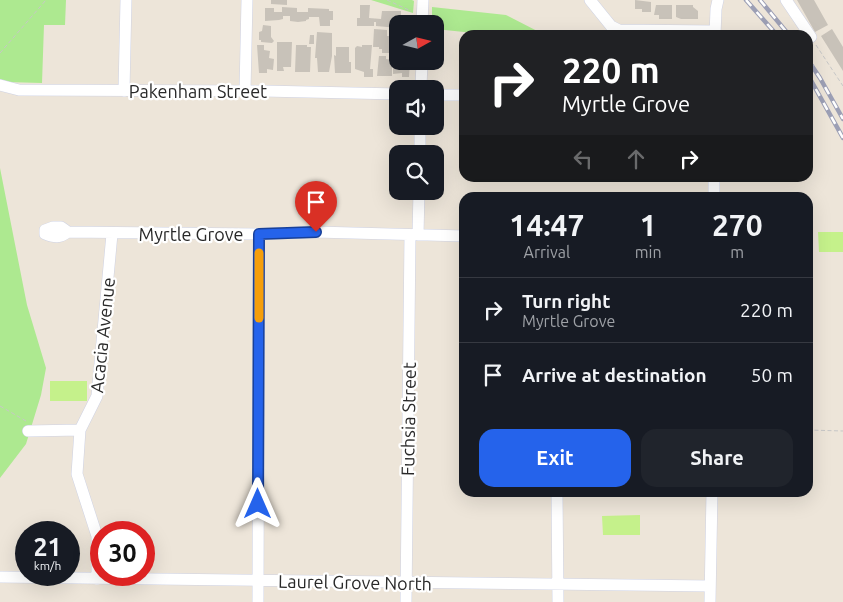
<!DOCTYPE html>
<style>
:root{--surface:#171b24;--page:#20242c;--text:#f1f3f6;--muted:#9ea1a6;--line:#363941;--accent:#2563eb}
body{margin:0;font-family:Ubuntu,sans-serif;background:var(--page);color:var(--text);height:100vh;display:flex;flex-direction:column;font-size:19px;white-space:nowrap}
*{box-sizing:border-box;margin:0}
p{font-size:16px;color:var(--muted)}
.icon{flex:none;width:28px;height:28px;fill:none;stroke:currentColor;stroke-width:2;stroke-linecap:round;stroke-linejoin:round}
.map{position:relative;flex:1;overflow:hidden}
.panel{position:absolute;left:459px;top:192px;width:354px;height:305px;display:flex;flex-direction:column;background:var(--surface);border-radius:15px;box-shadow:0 5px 20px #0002}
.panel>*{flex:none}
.guide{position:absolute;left:459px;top:30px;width:354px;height:152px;border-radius:15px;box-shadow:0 5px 20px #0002;background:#202124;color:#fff;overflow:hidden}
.needle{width:32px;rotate:82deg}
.controls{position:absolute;left:389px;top:15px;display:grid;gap:10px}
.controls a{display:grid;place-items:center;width:55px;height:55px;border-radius:10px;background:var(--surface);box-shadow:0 5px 20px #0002;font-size:25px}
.speed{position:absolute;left:15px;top:521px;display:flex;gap:10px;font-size:25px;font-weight:700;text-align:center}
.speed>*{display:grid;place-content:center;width:65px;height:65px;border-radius:50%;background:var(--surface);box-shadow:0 5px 20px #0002;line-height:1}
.speed small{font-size:12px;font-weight:400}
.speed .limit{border:8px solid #d22;background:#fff;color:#111}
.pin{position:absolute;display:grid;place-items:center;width:42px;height:42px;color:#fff;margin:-51px -21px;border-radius:50% 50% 50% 0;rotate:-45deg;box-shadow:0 0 5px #0007}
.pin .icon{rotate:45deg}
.me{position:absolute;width:55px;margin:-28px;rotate:0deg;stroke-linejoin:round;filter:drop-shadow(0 0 4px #0008)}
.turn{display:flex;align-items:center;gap:18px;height:105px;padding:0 20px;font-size:22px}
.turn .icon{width:65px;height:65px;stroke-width:2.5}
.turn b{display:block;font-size:35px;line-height:42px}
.lanes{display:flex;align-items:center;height:48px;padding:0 20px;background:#0003;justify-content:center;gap:25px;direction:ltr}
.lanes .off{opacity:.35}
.eta{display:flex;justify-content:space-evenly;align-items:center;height:85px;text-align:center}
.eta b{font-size:30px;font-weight:700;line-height:35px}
.button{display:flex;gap:10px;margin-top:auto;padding:10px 20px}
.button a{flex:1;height:58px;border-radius:15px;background:var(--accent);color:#fff;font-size:20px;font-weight:700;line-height:58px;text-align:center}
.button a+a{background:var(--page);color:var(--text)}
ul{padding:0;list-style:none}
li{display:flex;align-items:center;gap:15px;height:65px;padding:0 20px;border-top:1px solid var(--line)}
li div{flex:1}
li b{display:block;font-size:19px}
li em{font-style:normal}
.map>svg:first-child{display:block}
.green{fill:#ade990}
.pitch{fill:#c5f18b}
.building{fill:#c8c2b9}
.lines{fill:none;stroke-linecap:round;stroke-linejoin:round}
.minor-casing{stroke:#ced2e4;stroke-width:12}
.path{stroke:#c7c7c7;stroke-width:1;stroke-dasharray:4 2.5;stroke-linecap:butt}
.minor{stroke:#fff;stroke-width:11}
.rail-casing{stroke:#9c9fb5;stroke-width:4.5}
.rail{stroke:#fff;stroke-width:2.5;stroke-dasharray:8;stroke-linecap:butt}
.route-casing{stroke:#184099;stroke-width:12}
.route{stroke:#2563eb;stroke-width:9}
.slow{stroke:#f59e0b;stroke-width:9}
.labels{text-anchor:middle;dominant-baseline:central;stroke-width:4.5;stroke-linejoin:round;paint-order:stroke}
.street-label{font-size:18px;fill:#292929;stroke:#fff}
</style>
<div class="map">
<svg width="843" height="602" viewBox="0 0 843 602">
<rect width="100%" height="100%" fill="#ede5d9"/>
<path class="green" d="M0,0H66L65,25H44L42,83L6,82L0,79Z
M371,0H412L414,1L413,13Z
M432,7L506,15L545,35H493L435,29V24H432Z
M0,168L27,305L46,368L41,395L26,444L0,478Z"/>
<path class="pitch" d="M818,232H843V252H819Z
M50,381H87V401H50Z
M640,515V535H603L602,516Z"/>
<path class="building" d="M271,0H287V5L271,4Z
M635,0L651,2V12H642V9H635Z
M797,0H814L828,25L815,32Z
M360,5H370L369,18L381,19L382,11H401V17L406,18V24H398V28L376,26V22H374V26H357V18H360Z
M656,5H672V19H659V15H654Z
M676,5H693V7L698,11V19H681L676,17Z
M282,7L297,8V12H308V8L329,9V11H333V20H330V26H320L319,17H309V19L306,20V21L298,22L290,21V16H283V19L279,20L265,21V8H274V12H282Z
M263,25L271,26V37L274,41L272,43L261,42V40H259V32L262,31Z
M374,29L387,30V36H392V53H382V49H379V47H373Z
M832,29L843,47V71L821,36Z
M395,30H398V54H392L393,47L395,46Z
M734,30L747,31V35H734Z
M317,32L332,33V56L329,72H318L317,58H315Z
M310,35H314V44H309Z
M277,42H292L291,67H283L284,71H277Z
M257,45H264V50L270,51L269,58L274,59L273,70L267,69V73H259Z
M296,45H307V47H311L310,72H295Z
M362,45H372L370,69H373V77H364V72L355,69V48L357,46L362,47Z
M336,47H349V62H351V73H335L334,55L336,56Z
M379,56H386V59L392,60V76H377Z
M393,60L410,61L409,77H402V73L393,74Z"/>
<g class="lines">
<defs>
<path id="minor" d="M590,0L611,26L619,30L715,31
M786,0L811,37
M422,24L423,0
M715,35L716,9L718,0
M0,85L19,90L263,91L398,94
M421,87L422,61
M124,91L126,0
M245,91L247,0
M435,95H464
M420,154V126
M714,198V178
M53,227H61L68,232C60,238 55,238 45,234V230Z
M68,232L259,234L316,232L464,236
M418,235L419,191
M28,431L80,430
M557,492L558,602
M0,577L710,586
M97,579V536L77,474L80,430L97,396L112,234
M258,602L259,234
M406,602L410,236
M710,602L712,492"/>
</defs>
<use href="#minor" class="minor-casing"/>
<path class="path" d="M387,0L411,11
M816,45L843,86
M0,53L46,0
M0,406L26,421
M808,430L843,431"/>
<use href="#minor" class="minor"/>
<defs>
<path id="rail" d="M746,0L777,35
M760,0L789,35
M808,60L820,78L843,119
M808,75L843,138"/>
</defs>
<use href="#rail" class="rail-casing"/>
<use href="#rail" class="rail"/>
</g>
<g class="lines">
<defs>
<path id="route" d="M258,504L259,234L316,232"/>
</defs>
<use href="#route" class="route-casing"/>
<use href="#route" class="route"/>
<path class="slow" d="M259,318V253"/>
</g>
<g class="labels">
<g class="street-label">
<text x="198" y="91">Pakenham Street</text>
<text x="191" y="234">Myrtle Grove</text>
<text transform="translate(102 335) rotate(-84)">Acacia Avenue</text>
<text transform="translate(408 419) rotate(-89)">Fuchsia Street</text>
<text transform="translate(355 582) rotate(1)">Laurel Grove North</text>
</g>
</g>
</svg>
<div class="controls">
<a><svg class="needle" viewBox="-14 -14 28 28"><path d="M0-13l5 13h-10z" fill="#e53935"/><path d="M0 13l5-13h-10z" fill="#9ea1a6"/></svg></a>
<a><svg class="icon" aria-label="sound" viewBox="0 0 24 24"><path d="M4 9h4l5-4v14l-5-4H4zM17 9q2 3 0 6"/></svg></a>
<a><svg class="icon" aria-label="search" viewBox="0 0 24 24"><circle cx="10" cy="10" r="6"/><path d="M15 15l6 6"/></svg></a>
</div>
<div class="speed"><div>21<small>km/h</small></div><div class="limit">30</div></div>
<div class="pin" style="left:316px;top:232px;background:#d93025"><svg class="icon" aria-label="arrive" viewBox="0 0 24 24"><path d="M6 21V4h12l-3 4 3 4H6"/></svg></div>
<svg class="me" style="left:258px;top:504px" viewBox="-20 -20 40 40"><path d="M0-17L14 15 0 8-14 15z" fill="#2563eb" stroke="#fff" stroke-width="4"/></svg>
<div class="guide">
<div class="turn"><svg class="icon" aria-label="right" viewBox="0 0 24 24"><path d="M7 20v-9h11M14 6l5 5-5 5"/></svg><div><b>220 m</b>Myrtle Grove</div></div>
<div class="lanes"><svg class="icon off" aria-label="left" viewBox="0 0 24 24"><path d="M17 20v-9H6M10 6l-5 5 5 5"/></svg><svg class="icon off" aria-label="ahead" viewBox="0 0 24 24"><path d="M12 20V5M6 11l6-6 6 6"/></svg><svg class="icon" aria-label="right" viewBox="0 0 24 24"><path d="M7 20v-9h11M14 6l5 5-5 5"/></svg></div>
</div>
<section class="panel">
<div class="eta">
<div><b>14:47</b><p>Arrival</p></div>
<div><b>1</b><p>min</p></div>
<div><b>270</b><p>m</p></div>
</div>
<ul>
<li><svg class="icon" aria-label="right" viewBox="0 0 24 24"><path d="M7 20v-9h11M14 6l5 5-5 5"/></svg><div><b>Turn right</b><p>Myrtle Grove</p></div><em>220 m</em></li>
<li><svg class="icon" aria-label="arrive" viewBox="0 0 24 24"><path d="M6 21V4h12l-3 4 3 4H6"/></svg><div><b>Arrive at destination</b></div><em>50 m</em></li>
</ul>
<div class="button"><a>Exit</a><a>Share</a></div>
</section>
</div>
